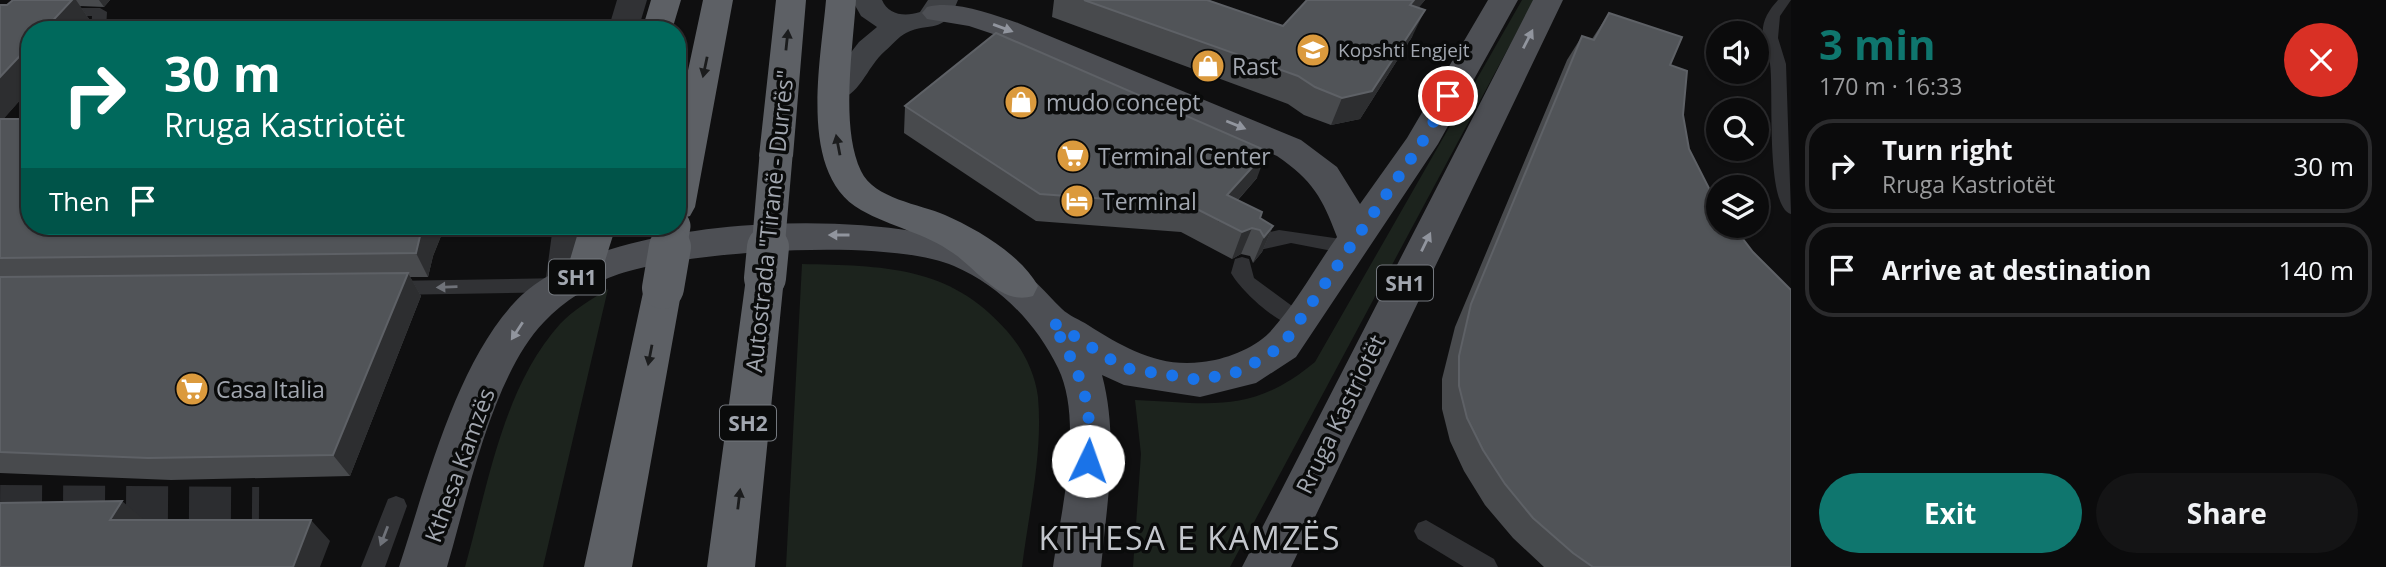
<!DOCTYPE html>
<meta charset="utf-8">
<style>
:root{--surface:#0b0b0c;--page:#141415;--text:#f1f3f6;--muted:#9a9b9d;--line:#2b2b2d;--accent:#0f766e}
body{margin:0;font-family:"Open Sans",sans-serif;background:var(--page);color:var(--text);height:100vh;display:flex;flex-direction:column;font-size:26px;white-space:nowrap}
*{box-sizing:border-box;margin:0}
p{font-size:23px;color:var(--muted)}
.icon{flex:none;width:38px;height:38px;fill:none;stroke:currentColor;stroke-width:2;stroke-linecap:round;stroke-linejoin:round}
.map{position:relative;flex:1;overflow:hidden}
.drawer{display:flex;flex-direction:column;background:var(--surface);width:595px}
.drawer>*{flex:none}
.hud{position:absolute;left:21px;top:21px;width:665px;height:214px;border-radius:28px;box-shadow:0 2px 5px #0004,0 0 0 2px var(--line);background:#00695c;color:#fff;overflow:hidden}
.fabs{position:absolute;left:1706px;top:21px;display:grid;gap:14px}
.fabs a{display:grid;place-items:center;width:63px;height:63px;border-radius:50%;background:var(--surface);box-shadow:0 2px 5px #0004,0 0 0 2px var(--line);font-size:35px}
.pin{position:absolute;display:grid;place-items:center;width:60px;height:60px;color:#fff;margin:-30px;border:4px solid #fff;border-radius:50%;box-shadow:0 2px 7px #0007}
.me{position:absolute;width:77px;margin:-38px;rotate:3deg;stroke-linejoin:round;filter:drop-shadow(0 0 5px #0008)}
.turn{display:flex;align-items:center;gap:24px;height:147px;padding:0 28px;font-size:32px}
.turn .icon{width:91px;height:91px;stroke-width:2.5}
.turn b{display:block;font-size:49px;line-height:60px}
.then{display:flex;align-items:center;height:66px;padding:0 28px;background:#0003;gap:14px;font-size:26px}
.round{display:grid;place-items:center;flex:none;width:74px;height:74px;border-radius:37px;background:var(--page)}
.summary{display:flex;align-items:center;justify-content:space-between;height:119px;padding:0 28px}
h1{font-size:42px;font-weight:700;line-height:52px;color:var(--accent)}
.button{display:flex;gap:14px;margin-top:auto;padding:14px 28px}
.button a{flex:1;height:80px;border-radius:42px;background:var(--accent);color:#fff;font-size:28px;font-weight:700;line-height:80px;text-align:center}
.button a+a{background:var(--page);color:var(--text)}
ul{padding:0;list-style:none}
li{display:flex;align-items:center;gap:21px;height:94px;margin:0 14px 10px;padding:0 14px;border:4px solid var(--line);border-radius:28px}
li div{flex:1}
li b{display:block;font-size:26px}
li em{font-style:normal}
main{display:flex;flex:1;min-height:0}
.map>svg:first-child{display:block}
.green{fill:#1c231d}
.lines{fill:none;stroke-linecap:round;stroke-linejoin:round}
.street-tunnel{stroke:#2c2d30;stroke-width:42;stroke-dasharray:42 21;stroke-linecap:butt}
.lane{fill:#313235;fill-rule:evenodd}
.street{fill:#313235;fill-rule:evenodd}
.secondary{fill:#3f4145;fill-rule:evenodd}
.primary{fill:#4d4f54;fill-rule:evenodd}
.highway{fill:#5d6065;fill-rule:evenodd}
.highway-bridge-far1{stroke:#5d6065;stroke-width:33}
.highway-bridge{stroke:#5d6065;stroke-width:42}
.wall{fill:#484a4d}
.shaded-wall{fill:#2d2e30}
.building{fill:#515458;stroke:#5e6166;stroke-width:2}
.oneway{fill:#91959e}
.oneway2{fill:#1b1c1d}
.oneway3{fill:#6f7279}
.route{stroke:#1a73e8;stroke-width:12;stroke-dasharray:0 21.6}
.labels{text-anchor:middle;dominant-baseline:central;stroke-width:7;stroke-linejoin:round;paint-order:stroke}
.far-poi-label{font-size:19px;fill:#a2a7b0;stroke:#0a0b0b;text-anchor:start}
.shield{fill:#0a0b0b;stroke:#74787e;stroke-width:2}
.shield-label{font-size:21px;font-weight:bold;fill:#a2a7b0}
.poi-label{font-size:23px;fill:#a2a7b0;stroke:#0a0b0b;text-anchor:start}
.street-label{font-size:23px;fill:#a2a7b0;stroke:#0a0b0b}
.near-quarter-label{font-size:32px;letter-spacing:2px;fill:#c3c6cc;stroke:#0a0b0b}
</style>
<main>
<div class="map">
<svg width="1791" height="567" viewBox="0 0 1791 567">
<rect width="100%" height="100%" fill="#0f0f10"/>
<path class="green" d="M1522,0H1534L1230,567H1133L1141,454L1135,400C1211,403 1251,415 1315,362Z
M802,264C882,266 950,265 1007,331C1023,349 1035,373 1038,397C1043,454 1029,511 1022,567H786Z
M608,289L543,567H465C488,486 502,389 560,324C573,310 592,299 608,289Z"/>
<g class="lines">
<path class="street-tunnel" d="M0,506L259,508"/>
<path class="lane" d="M1778,0H1791L1780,16L1778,38L1786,64L1791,214C1765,207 1774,91 1770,64C1769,56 1763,47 1763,38C1761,22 1768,11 1778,0Z
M100,8L107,12L106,30H91L92,16H61L54,12L61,8Z
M1279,230L1348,240L1357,247L1348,254L1291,243L1260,250L1251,243L1262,234Z
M1242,257L1249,259L1254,278L1307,317L1310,322L1307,327C1286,334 1241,291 1231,273L1235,259Z
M563,278L570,280L573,285L570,290L563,292L390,295L383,293L380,288L383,283L390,281Z
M396,496L404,499L407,506L385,567H361L388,499Z
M1426,520L1494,559L1498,567H1464L1418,539L1414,531L1418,523Z"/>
<path class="street" d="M617,0H647L638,30H608Z
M553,226H589L583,285L578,295L564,300L550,295L545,285Z"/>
<path class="secondary" d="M852,0H882C888,15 905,17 920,12L928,0H958C944,36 930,21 906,33C898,37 891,46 885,51C864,69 858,106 826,98L821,91L859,42L877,27L861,16Z"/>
<path class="primary" d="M1488,0H1518L1438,144L1296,357L1256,383L1200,397L1124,385L1102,375C1119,439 1107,502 1101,567H1053C1061,510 1084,422 1058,368C1036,323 1000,286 954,266C887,237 688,251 619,274C590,284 564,301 544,322C492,376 468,496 447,567H399C426,485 455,367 514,303C596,212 892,203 997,255C1029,271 1038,285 1062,309C1068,315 1080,320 1088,325C1123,347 1158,368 1202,362C1224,360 1253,349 1269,333C1295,305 1315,268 1337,237C1322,197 1313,181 1277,156L996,35L969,26L927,19L922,13L927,7C956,0 990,14 1018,23L1301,140L1337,167L1360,204L1407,138Z
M1533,0H1563L1291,567H1242Z"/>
<path class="highway" d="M651,0H681L672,30H642Z
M703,0H733L695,207L690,216L677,220V122Z
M776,0H806L793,156L788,164L776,167L764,164L759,156Z
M826,0H856C853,48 840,127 861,171C874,199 920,204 945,215C977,229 1021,255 1038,286L1033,296C1001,306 978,270 953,253C925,233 891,227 861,210C797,174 821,61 826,0Z
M580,226H616L598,283L585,287L572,283L566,273Z
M765,264L779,268L784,278L755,567H707L746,278L751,268Z
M663,273L677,278L682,288L632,567H584L644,288L649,278Z"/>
<path class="highway-bridge-far1" d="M670,249L674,226
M768,249L776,156"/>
<path class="highway-bridge" d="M765,278L768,247
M663,288L670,247"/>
</g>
<path class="wall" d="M13,0H110L104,7L80,6L89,19V24L83,30H30V89L3,119L445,226L433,256L428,277H410L421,296L350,476L171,480L0,473V5H7Z
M1054,0H1207L1283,26L1307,0H1425L1419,7L1412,37L1360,119L1331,125L1304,115L1288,104L1052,17Z
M1609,13L1670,65L1683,115L1689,149L1791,567H1544L1513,538L1485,505L1464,471L1450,441L1442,409V379L1455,327L1567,60L1582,36L1592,39Z
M905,106L1257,178L1238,200L1260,218L1273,226L1262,252L1253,263L1250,256L1241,254L1232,259L1181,232L1036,221L904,133Z"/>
<path class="shaded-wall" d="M72,0H76L89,19V24L83,30H44Z
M99,0H110L104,7Z
M1414,0H1425L1398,32L1410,5Z
M1425,10L1412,37L1360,119L1331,125L1342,98Z
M30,45V89L0,123V77Z
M1267,151L1257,178L1218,222L1227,195Z
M424,226H445L433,256L428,277L416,253L421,232Z
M1273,226L1262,252L1253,263L1264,237Z
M1252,228L1241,254L1232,259L1242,232Z
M408,273L421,296L350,476L333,455Z
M122,501L147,522L110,520Z
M311,520L330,541L320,567H293Z"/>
<path class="building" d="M13,0H72L44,30H30V45L0,77V5H7Z
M1084,0H1207L1283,26L1307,0H1414L1410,5L1425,10L1372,91L1342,98L1315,87L1298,76Z
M1609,13L1682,37L1670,65L1687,71L1683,115L1689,149L1718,206V226H1733L1753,252L1791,290V567H1593L1573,553L1533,518L1505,484L1483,450L1467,418L1459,386V356L1471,304L1582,36L1594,40Z
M996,33L1267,151L1227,195L1262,212L1260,218L1273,226L1264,237L1260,230L1252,228L1242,232L1189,205L1040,194L905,106Z
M0,119H30V226H424L421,232L416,253L0,258Z
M408,273L333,455L148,458L0,452V277Z
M122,501L110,520H311L293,567H0V503Z"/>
<defs><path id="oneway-solid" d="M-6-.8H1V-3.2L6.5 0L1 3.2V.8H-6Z" transform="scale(1.75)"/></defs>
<g class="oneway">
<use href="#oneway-solid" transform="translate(1003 28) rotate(20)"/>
<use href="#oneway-solid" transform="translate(1528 39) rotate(-63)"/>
<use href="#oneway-solid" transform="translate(1236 125) rotate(22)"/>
<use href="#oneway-solid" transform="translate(839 235) rotate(180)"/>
<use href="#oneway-solid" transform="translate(1426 242) rotate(-64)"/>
<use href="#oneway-solid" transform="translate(517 331) rotate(123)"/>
</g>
<g class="oneway2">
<use href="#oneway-solid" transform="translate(787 40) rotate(-84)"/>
<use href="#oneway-solid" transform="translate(705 67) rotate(102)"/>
<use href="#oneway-solid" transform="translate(838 145) rotate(-101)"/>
<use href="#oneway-solid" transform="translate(650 355) rotate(101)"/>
<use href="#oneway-solid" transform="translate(739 499) rotate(-83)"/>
</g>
<g class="oneway3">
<use href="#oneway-solid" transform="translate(447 287) rotate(178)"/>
<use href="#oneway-solid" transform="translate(384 536) rotate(111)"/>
</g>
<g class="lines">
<path class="route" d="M1088,461C1094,401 1080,373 1052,322L1124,368L1200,380L1241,371L1282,346L1421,144L1448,96"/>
</g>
<defs>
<symbol id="school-disc" viewBox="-11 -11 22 22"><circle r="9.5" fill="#db9a3d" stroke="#0a0b0b"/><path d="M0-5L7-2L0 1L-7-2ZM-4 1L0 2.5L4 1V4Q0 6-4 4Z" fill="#fff"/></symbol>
<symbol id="shop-disc" viewBox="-11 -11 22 22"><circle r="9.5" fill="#db9a3d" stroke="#0a0b0b"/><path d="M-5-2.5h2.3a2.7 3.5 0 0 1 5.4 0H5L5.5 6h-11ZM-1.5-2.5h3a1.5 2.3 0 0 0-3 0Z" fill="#fff"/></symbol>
<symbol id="supermarket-disc" viewBox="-11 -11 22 22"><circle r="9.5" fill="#db9a3d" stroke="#0a0b0b"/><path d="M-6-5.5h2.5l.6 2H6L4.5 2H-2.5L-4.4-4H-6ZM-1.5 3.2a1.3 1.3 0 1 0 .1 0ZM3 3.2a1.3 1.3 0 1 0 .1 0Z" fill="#fff"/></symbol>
<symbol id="hotel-disc" viewBox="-11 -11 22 22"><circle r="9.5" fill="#db9a3d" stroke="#0a0b0b"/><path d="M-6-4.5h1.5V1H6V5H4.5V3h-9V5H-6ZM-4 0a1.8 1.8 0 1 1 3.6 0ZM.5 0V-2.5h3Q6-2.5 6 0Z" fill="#fff"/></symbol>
</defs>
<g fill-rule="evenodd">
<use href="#school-disc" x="1294" y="31" width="38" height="38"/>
<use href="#shop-disc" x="1189" y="47" width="38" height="38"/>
<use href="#shop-disc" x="1002" y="83" width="38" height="38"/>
<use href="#supermarket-disc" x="1054" y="137" width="38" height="38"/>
<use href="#hotel-disc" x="1058" y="182" width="38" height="38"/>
<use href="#supermarket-disc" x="173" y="370" width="38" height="38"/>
</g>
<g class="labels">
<g class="far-poi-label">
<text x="1338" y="50">Kopshti Engjejt</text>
</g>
<g class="shield">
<rect x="549" y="259.5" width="56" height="35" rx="5"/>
<rect x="1377" y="265.5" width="56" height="35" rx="5"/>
<rect x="720" y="405.5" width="56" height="35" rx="5"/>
</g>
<g class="shield-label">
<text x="577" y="277">SH1</text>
<text x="1405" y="283">SH1</text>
<text x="748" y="423">SH2</text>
</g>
<g class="poi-label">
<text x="1232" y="66">Rast</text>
<text x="1046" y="102">mudo concept</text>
<text x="1098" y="156">Terminal Center</text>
<text x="1102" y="201">Terminal</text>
<text x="216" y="389">Casa Italia</text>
</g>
<g class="street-label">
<text transform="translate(769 221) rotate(-84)">Autostrada "Tiranë - Durrës"</text>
<text transform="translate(1340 414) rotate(-64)">Rruga Kastriotët</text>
<text transform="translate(459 465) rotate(-70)">Kthesa Kamzës</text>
</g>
<g class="near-quarter-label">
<text x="1190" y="537">KTHESA E KAMZËS</text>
</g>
</g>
</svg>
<div class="fabs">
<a><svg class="icon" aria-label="sound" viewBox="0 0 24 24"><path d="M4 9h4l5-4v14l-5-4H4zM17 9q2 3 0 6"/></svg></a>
<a><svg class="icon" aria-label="search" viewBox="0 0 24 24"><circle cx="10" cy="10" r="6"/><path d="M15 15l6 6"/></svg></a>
<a><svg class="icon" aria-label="layers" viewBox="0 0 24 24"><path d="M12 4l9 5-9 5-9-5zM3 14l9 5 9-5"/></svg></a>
</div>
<div class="pin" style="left:1448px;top:96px;background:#d93025"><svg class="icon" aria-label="arrive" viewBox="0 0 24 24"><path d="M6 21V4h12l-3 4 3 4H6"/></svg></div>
<svg class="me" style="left:1088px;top:461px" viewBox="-20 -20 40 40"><circle r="19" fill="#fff"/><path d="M0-13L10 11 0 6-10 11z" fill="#1a73e8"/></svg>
<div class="hud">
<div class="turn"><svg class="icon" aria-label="right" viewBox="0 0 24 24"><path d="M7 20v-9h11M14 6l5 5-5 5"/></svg><div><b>30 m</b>Rruga Kastriotët</div></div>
<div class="then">Then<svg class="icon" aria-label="arrive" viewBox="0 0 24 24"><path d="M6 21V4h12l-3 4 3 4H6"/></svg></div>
</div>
</div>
<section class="drawer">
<div class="summary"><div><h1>3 min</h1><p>170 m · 16:33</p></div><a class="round" style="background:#d93025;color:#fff"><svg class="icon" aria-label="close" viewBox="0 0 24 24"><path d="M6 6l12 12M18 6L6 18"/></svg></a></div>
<ul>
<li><svg class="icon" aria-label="right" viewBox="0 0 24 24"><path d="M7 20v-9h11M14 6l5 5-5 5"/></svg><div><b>Turn right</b><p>Rruga Kastriotët</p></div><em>30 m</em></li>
<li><svg class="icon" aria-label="arrive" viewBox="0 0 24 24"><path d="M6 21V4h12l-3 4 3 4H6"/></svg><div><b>Arrive at destination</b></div><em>140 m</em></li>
</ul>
<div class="button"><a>Exit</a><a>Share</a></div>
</section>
</main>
